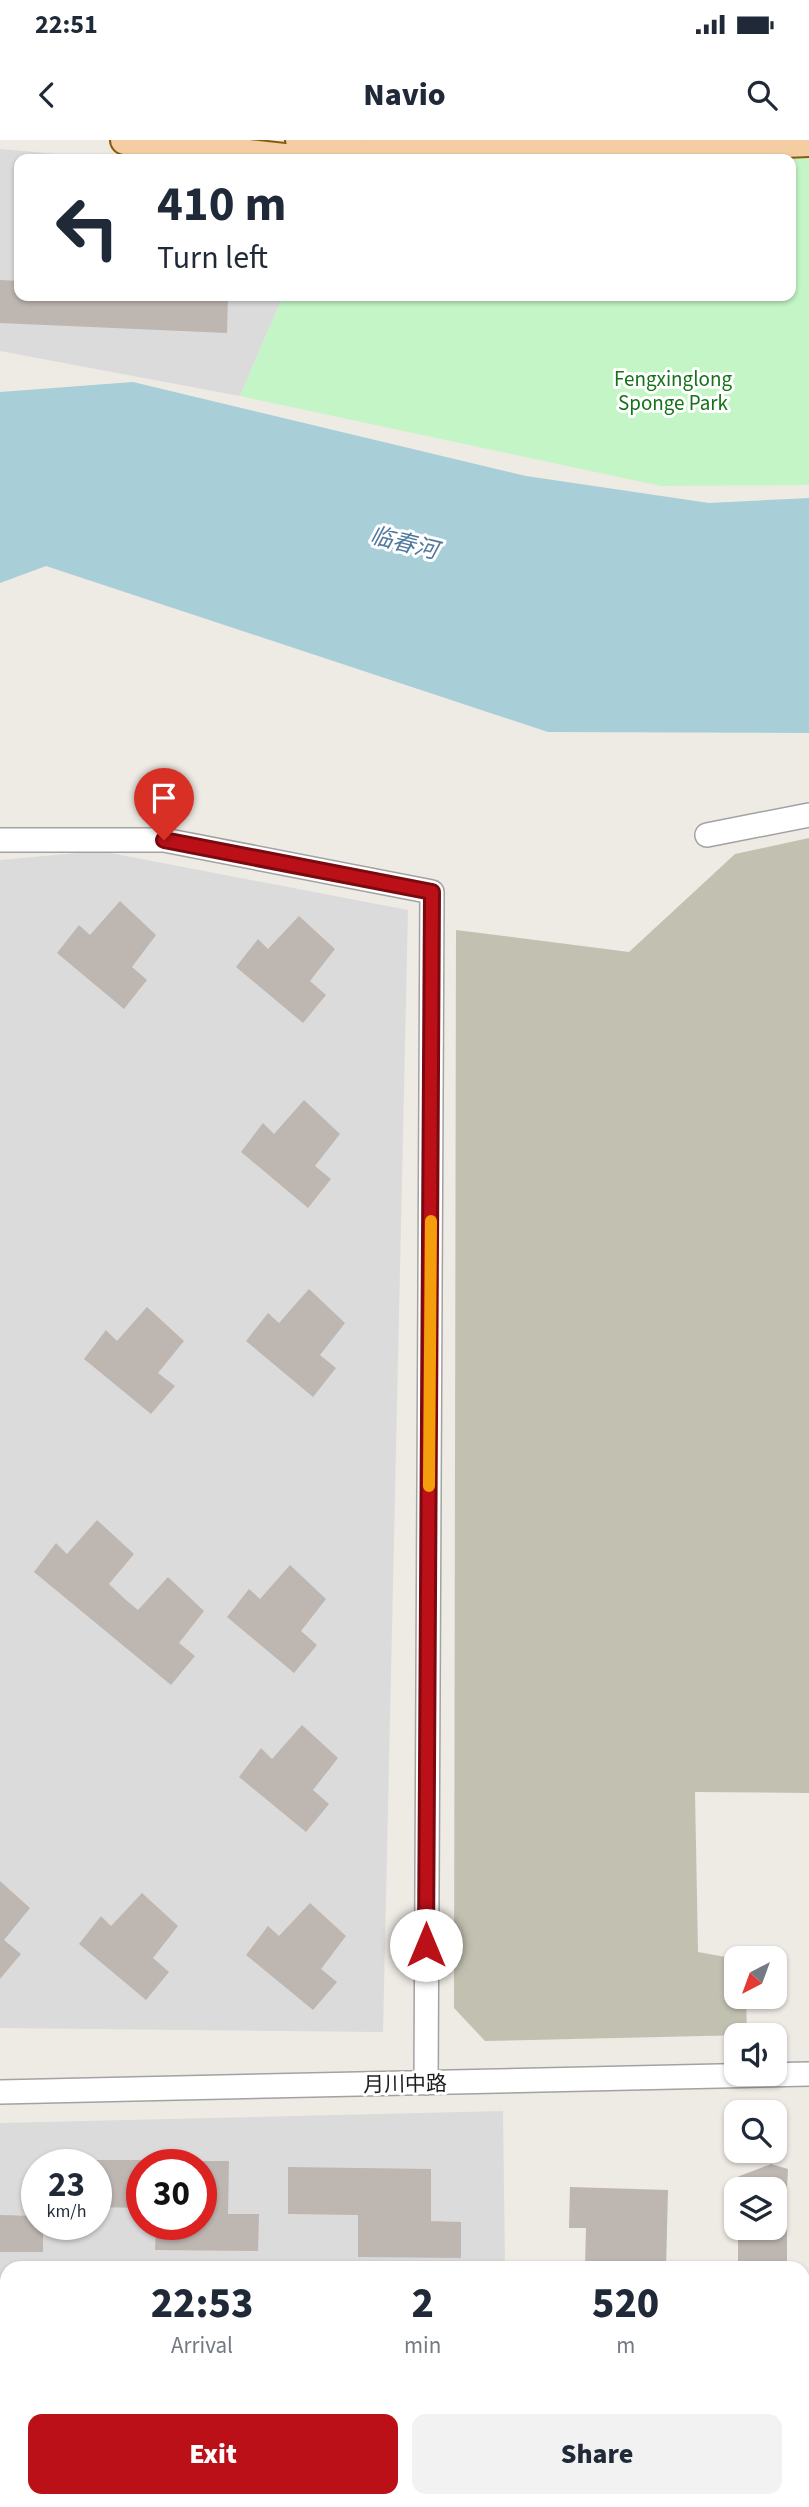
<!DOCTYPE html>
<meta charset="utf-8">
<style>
:root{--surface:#fff;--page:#f2f2f3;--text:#1f2937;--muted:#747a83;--accent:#bb1018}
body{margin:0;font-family:"Source Sans 3","Noto Sans SC",sans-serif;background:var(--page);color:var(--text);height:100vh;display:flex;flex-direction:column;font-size:26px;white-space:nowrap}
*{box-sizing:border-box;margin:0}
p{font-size:23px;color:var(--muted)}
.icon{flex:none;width:38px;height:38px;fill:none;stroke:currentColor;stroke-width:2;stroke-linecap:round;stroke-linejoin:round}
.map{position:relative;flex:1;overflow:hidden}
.sheet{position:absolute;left:0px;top:2121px;width:810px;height:247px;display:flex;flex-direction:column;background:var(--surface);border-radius:21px 21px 0 0;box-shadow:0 2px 5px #0004}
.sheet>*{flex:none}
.hud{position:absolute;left:14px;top:14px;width:782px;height:147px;border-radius:14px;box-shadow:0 2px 5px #0004;background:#fff;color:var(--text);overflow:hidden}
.needle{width:46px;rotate:221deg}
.tools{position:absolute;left:724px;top:1806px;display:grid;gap:14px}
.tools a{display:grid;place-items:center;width:63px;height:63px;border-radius:14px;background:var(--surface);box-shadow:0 2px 5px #0004;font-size:35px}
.speed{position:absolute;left:21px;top:2009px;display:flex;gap:14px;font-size:35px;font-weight:700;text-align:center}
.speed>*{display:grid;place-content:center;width:91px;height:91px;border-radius:50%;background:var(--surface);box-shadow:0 2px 5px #0004;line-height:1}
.speed small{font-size:18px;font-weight:400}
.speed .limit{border:10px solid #d22;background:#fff;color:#111}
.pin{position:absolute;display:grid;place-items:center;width:60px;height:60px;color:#fff;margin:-72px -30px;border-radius:50% 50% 50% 0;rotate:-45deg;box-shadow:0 0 7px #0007}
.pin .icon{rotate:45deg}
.me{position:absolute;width:77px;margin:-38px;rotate:0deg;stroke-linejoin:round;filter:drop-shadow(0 0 5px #0008)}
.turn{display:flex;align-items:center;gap:24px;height:147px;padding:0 28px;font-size:32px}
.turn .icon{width:91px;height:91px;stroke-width:2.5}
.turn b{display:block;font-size:49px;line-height:60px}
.eta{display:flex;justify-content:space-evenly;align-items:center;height:119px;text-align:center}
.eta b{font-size:42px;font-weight:800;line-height:49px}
.primary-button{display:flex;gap:14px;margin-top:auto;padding:14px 28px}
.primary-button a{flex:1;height:80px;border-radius:14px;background:var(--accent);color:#fff;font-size:28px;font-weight:800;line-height:80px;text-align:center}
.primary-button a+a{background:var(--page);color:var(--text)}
.status{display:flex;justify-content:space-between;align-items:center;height:49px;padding:0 35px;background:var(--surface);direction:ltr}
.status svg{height:19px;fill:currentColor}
header{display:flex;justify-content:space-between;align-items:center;height:91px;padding:0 28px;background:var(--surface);font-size:32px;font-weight:800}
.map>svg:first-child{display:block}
.residential{fill:#dcdbdb;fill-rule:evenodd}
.construction{fill:#c2c1b1}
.park{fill:#c4f5c6}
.water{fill:#a8cfd8}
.building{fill:#beb6b1}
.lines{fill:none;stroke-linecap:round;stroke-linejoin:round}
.minor-casing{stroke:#a2a2a2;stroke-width:26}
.major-casing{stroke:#8b5b0c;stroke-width:32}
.minor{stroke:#fff;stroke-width:23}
.major{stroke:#f4cda3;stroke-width:28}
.major-bridge-casing{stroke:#8b5b0c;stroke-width:32;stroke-linecap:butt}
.major-bridge{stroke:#f4cda3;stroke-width:28}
.route-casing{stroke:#7a0a10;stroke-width:18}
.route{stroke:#bb1018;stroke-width:12}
.slow{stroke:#f59e0b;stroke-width:12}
.labels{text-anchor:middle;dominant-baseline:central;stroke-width:6;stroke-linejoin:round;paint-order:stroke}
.park-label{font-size:21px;fill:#147318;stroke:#fff}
.street-label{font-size:21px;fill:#1e1e1e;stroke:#fff}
.water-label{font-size:23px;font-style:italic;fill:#4f7a9e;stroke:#fff}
</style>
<div class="status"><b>22:51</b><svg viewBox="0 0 49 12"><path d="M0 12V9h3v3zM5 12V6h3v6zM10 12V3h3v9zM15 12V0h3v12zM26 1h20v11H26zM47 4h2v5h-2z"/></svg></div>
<header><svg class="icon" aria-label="back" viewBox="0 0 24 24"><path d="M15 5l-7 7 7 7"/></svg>Navio<svg class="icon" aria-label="search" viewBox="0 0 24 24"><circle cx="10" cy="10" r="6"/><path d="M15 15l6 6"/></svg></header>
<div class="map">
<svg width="809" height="2367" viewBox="0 0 809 2367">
<rect width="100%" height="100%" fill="#eeeae4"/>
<path class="residential" d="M0,9L114,19H19V156H283L240,256L0,211Z
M100,711L408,770L383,1892L0,1888V720Z
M503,1971L505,2128H7V2361H595V2367H0V1983ZM37,2025H96V2084H37ZM142,2025H201V2084H142Z"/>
<path class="construction" d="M809,698V1653L695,1652L698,1812L737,1819V1857H746L747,1895L485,1901L454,1868L456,790L629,812L735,714Z"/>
<path class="park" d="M337,0H809V345L661,346L240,256L283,156H791V19H335Z"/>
<path class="water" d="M133,242L526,336L709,363L809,358V593L548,592L46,426L0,443V252Z"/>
<path class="building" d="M0,140L19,141V156H228L227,193L0,183Z
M120,761L156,795L132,827L147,840L124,869L57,813L79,785L90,795Z
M299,776L335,809L310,841L326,855L303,883L236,827L258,799L268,809Z
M304,960L340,994L315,1026L331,1039L308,1068L241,1012L263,983L274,994Z
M309,1149L345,1183L320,1215L336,1228L313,1257L246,1201L268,1173L279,1183Z
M147,1167L184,1201L158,1233L175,1246L151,1274L84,1219L106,1190L117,1201Z
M97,1380L134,1414L109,1444L126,1460L138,1470L168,1437L204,1471L179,1503L195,1516L171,1545L34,1432L56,1403L67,1414Z
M290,1425L326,1459L301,1491L317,1505L294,1533L227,1477L249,1449L260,1459Z
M302,1585L338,1618L313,1650L329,1664L306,1692L239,1637L261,1608L272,1619Z
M0,1741L30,1768L4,1800L21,1814L0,1839Z
M142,1753L178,1786L153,1818L169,1832L146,1860L79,1804L101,1776L111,1786Z
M310,1763L346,1796L321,1829L337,1842L313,1870L246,1815L268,1786L279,1796Z
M96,2020H142V2068L96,2067Z
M201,2021H229L228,2074H259L258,2111L155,2110L156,2084H201Z
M771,2024L788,2029L787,2049H737V2037Z
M288,2027L431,2029V2081L461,2082V2118L358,2117V2075L288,2074Z
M570,2047L668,2050L666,2128H585L586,2088H569Z
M0,2075L37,2076V2084H43V2112H0Z
M738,2088H787V2128H738Z"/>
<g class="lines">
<defs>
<path id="minor" d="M707,695L809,675
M0,700H164L432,752L426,1943
M0,1952L809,1934"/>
<path id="major" d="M125,0L293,19
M300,0L376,8
M713,6L809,2"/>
</defs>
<use href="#minor" class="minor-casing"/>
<use href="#major" class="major-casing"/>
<use href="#minor" class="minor"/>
<use href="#major" class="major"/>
<defs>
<path id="major-bridge" d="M376,8L572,9L713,6"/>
</defs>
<use href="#major-bridge" class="major-bridge-casing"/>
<use href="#major-bridge" class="major-bridge"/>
</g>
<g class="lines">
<defs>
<path id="route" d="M164,700L432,752L426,1805"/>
</defs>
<use href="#route" class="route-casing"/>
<use href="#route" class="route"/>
<path class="slow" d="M429,1346L431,1081"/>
</g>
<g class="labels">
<g class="park-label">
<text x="673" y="239">Fengxinglong<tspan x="673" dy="24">Sponge Park</tspan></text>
</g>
<g class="street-label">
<text transform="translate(405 1944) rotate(-1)">月川中路</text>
</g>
<g class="water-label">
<text transform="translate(404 403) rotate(14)">临春河</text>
</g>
</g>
</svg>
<div class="tools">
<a><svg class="needle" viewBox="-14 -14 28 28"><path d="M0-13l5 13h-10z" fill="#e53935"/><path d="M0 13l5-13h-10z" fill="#747a83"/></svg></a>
<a><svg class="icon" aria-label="sound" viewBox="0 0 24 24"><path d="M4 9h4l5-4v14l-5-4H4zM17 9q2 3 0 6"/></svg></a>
<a><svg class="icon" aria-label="search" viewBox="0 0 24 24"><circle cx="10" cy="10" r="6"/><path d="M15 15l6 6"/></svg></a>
<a><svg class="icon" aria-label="layers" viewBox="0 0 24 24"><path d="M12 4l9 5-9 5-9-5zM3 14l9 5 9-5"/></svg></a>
</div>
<div class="speed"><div>23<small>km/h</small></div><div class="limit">30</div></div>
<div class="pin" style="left:164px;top:700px;background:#d93025"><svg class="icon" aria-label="arrive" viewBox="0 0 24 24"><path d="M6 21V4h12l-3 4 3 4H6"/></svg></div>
<svg class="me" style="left:426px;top:1805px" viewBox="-20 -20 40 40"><circle r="19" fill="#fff"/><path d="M0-13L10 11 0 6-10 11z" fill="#bb1018"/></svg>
<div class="hud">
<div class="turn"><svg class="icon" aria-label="left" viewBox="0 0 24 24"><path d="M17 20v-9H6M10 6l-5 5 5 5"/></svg><div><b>410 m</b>Turn left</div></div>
</div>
<section class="sheet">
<div class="eta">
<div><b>22:53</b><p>Arrival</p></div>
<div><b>2</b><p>min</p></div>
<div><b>520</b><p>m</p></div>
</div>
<div class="primary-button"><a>Exit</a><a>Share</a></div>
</section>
</div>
